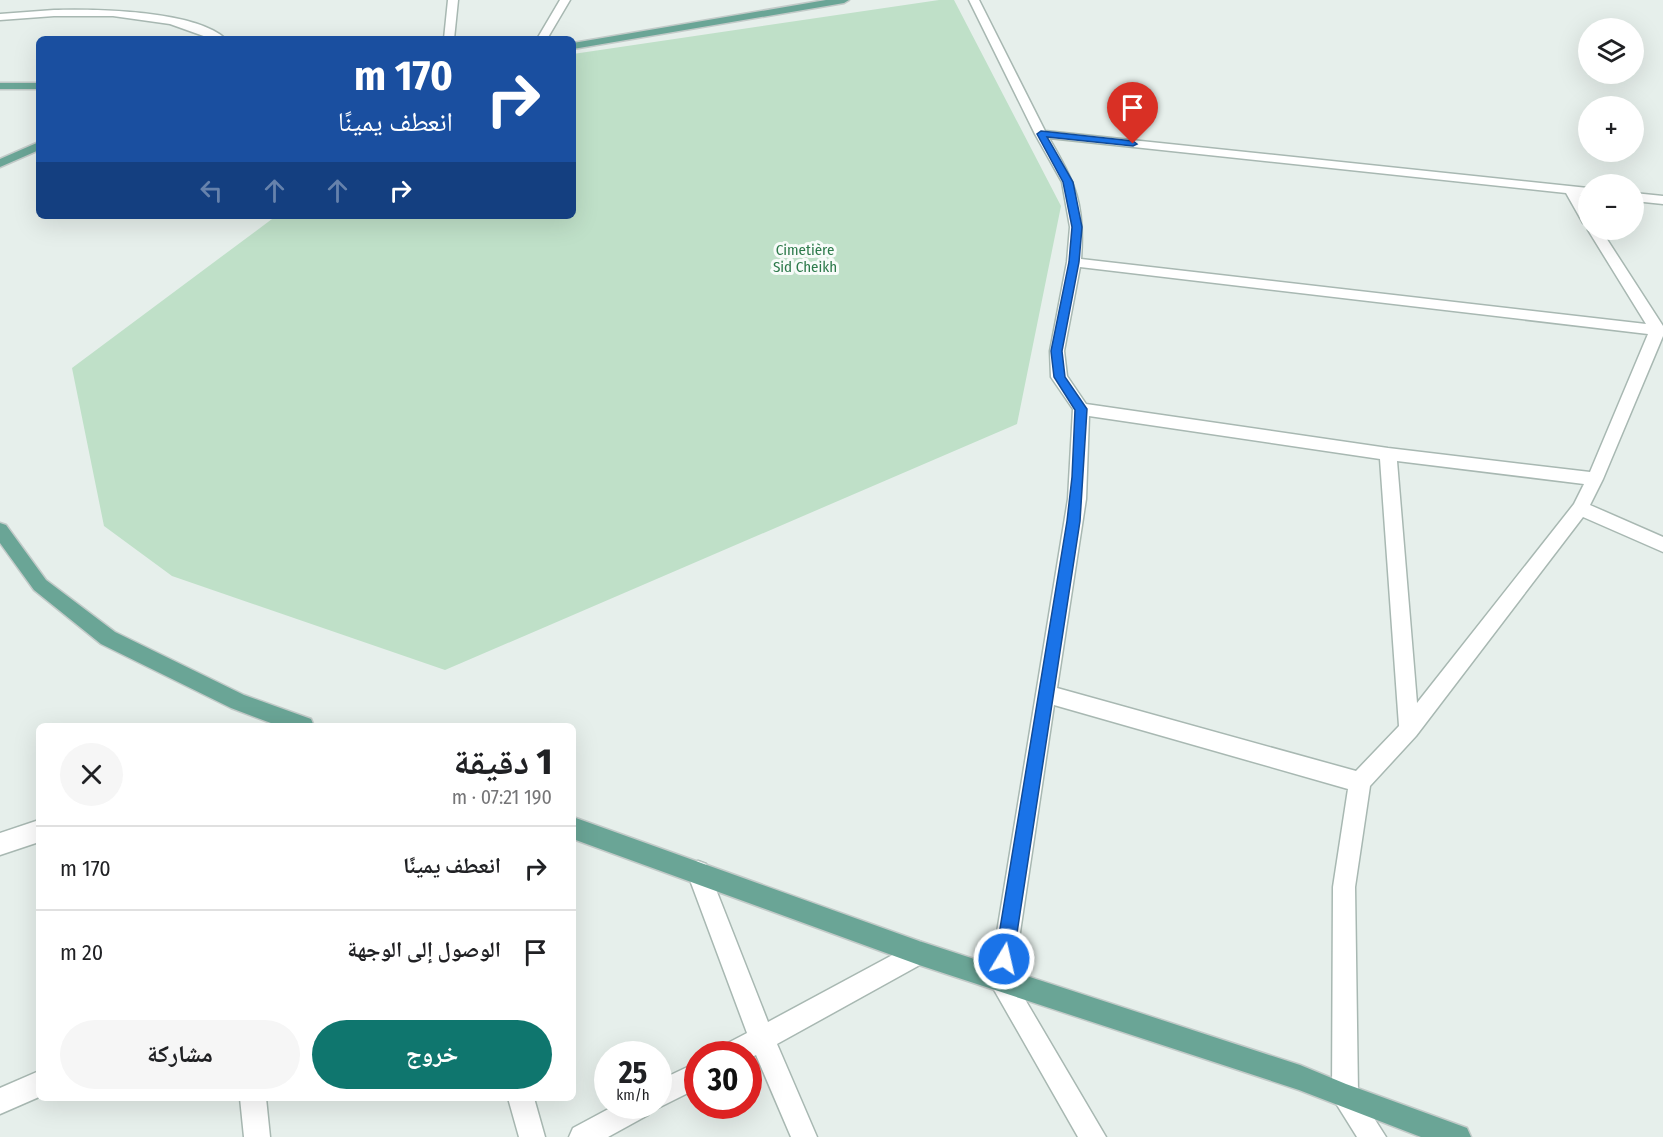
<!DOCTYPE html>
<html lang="ar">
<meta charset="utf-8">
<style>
:root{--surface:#fff;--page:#f6f6f6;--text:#202124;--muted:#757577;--line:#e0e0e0;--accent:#0f766e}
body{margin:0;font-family:"Fira Sans Condensed","Noto Naskh Arabic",sans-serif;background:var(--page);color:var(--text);direction:rtl;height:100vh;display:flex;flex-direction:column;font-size:22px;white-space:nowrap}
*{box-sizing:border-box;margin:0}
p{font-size:20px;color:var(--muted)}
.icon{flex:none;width:33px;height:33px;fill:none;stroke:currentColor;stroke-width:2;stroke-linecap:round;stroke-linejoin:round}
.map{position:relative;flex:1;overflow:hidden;direction:ltr}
.details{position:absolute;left:36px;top:723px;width:540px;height:378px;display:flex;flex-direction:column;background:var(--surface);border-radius:9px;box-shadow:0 6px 24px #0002;direction:rtl}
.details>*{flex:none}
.guide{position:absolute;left:36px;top:36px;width:540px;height:183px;border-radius:9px;box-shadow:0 6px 24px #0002;direction:rtl;background:#1a4fa0;color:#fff;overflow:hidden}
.controls{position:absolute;left:1578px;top:18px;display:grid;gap:12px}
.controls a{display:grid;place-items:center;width:66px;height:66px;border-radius:50%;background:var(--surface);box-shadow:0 6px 24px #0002;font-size:30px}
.speed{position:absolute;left:594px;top:1041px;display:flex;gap:12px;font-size:30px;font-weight:700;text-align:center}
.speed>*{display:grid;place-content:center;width:78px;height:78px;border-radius:50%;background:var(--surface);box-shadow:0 6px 24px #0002;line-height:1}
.speed small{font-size:15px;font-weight:400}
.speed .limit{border:9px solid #d22;background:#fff;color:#111}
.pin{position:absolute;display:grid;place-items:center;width:51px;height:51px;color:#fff;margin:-62px -26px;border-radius:50% 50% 50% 0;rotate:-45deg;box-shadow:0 0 6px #0007}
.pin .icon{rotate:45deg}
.me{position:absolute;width:66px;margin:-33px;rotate:9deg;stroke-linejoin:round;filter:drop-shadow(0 0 4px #0008)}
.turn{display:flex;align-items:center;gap:21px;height:126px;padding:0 24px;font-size:27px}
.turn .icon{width:78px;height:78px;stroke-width:2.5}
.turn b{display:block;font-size:42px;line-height:51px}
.lanes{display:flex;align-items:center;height:57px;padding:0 24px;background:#0003;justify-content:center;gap:30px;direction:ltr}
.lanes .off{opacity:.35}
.round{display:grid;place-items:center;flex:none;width:63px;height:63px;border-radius:32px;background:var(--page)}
.headline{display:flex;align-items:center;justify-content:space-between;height:102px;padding:0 24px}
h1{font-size:36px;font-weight:800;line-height:45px}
.action{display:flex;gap:12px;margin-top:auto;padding:12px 24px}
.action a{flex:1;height:69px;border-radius:36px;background:var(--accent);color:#fff;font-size:24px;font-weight:800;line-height:69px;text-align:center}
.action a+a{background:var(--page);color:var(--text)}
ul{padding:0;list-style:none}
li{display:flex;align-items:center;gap:18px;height:84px;padding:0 24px;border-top:2px solid var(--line)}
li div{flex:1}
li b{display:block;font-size:22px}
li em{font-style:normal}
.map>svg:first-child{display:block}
.green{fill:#bfe0c8}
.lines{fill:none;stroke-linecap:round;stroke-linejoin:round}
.service-casing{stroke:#a8b8b2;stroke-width:3}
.minor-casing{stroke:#a8b8b2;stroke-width:3}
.primary-casing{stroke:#c2cac8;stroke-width:3}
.service{fill:#fff;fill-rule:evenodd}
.minor{fill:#fff;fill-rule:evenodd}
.primary{fill:#6aa596;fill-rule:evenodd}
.route{fill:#1a73e8;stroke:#114b97;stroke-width:1.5}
.labels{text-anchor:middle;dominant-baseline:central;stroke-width:6;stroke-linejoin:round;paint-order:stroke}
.far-park-label{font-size:15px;fill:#2d7a4b;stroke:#f7fbf9}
</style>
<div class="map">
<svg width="1663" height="1137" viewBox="0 0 1663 1137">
<rect width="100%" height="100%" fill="#e6efeb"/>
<path class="green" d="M939,0H954L1061,206L1017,424L445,670L172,576L104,526L72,368L276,216H573V54Z"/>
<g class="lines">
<defs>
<path id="service" d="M54,10C96,9 194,10 226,39H212L170,24L113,16H54L0,20V14Z"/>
<path id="minor" d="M448,0H458L454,39H444Z
M560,0H570L547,39H537Z
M969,0H979L1045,131L1588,188V196L1580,195L1588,210V224L1583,223L1566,193L1049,138C1076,185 1085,204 1081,259L1646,324L1588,230H1601L1663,326V336L1603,479L1590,505L1663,537V552L1583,517L1416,736L1370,786L1355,887L1358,1093L1386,1137H1357L1332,1097L1333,887L1348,789L1054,705L1013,979L1106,1137H1078L989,981L1068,499L1073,409L1051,377L1050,351L1067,262L1070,227L1062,182L1035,134ZM1080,267L1648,334L1590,472L1388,448L1086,404L1067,376L1064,351ZM1089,416L1380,459L1399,726L1356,771L1057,688L1086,499ZM1397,461L1584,484L1574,504L1417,703Z
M1634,193L1663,196V204L1634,201Z
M39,820V842L0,855V833Z
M698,861L706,864L768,1022L911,945L919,941L927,945L931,953L927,961L777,1044L817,1137H791L756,1055L748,1059V1054H721L724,1045L747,1033L687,872L690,864Z
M698,1062V1088L658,1108L653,1106H658V1081Z
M39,1071V1097L0,1114V1088Z
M240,1098H266L270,1137H244Z
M508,1098H534L545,1137H519Z
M614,1106H652L648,1115L608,1137H569L573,1128Z"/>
<path id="primary" d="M826,0H849L844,3L573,49V43Z
M0,83H39V89H0Z
M39,142V150L0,167V159Z
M0,523L6,525L46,580L115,632L244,695L311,719L314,726H279L231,708L101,644L34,590L0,543Z
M573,817L919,941L1300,1065L1346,1084L1467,1128L1471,1137H1421L1299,1090L919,965L573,839Z"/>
</defs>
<use href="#service" class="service-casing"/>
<use href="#minor" class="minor-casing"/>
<use href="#primary" class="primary-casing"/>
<use href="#service" class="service"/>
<use href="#minor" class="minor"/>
<use href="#primary" class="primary"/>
</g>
<path class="route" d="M1041,131L1133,141L1137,144L1133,146L1047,137L1073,182L1082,227L1079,262L1062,351L1065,377L1087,409L1080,521L1013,959L1011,965L1004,968L998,965L995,959L1067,521L1072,477L1075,410L1054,377L1051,351L1069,262L1072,227L1063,182L1037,134Z"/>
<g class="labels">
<g class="far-park-label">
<text x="805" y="250">Cimetière<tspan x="805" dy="17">Sid Cheikh</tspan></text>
</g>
</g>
</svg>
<div class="controls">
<a><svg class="icon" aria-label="layers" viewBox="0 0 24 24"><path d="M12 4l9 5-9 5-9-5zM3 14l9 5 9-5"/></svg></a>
<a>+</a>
<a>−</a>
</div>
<div class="speed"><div>25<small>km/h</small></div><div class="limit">30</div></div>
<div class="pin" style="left:1133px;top:144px;background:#d93025"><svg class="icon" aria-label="arrive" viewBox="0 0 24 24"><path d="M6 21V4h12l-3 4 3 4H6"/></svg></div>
<svg class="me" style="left:1004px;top:959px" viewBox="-20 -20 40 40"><circle r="17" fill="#1a73e8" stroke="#fff" stroke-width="3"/><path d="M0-11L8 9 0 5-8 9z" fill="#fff"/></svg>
<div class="guide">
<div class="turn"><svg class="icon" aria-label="right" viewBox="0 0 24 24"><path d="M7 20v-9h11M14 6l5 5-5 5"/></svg><div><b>170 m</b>انعطف يمينًا</div></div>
<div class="lanes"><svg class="icon off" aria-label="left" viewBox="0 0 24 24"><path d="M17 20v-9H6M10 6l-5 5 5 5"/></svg><svg class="icon off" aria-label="ahead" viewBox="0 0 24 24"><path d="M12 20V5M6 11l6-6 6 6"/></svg><svg class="icon off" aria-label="ahead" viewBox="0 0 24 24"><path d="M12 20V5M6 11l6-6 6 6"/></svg><svg class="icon" aria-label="right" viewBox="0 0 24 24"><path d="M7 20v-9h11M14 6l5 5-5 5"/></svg></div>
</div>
<section class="details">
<div class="headline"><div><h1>1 دقيقة</h1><p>190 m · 07:21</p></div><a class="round"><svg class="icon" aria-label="close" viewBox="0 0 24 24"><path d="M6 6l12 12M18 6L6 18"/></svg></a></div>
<ul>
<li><svg class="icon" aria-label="right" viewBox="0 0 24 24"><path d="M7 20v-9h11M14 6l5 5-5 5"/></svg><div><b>انعطف يمينًا</b></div><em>170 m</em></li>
<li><svg class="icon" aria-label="arrive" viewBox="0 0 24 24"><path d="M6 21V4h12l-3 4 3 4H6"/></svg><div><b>الوصول إلى الوجهة</b></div><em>20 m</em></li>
</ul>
<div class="action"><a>خروج</a><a>مشاركة</a></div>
</section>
</div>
